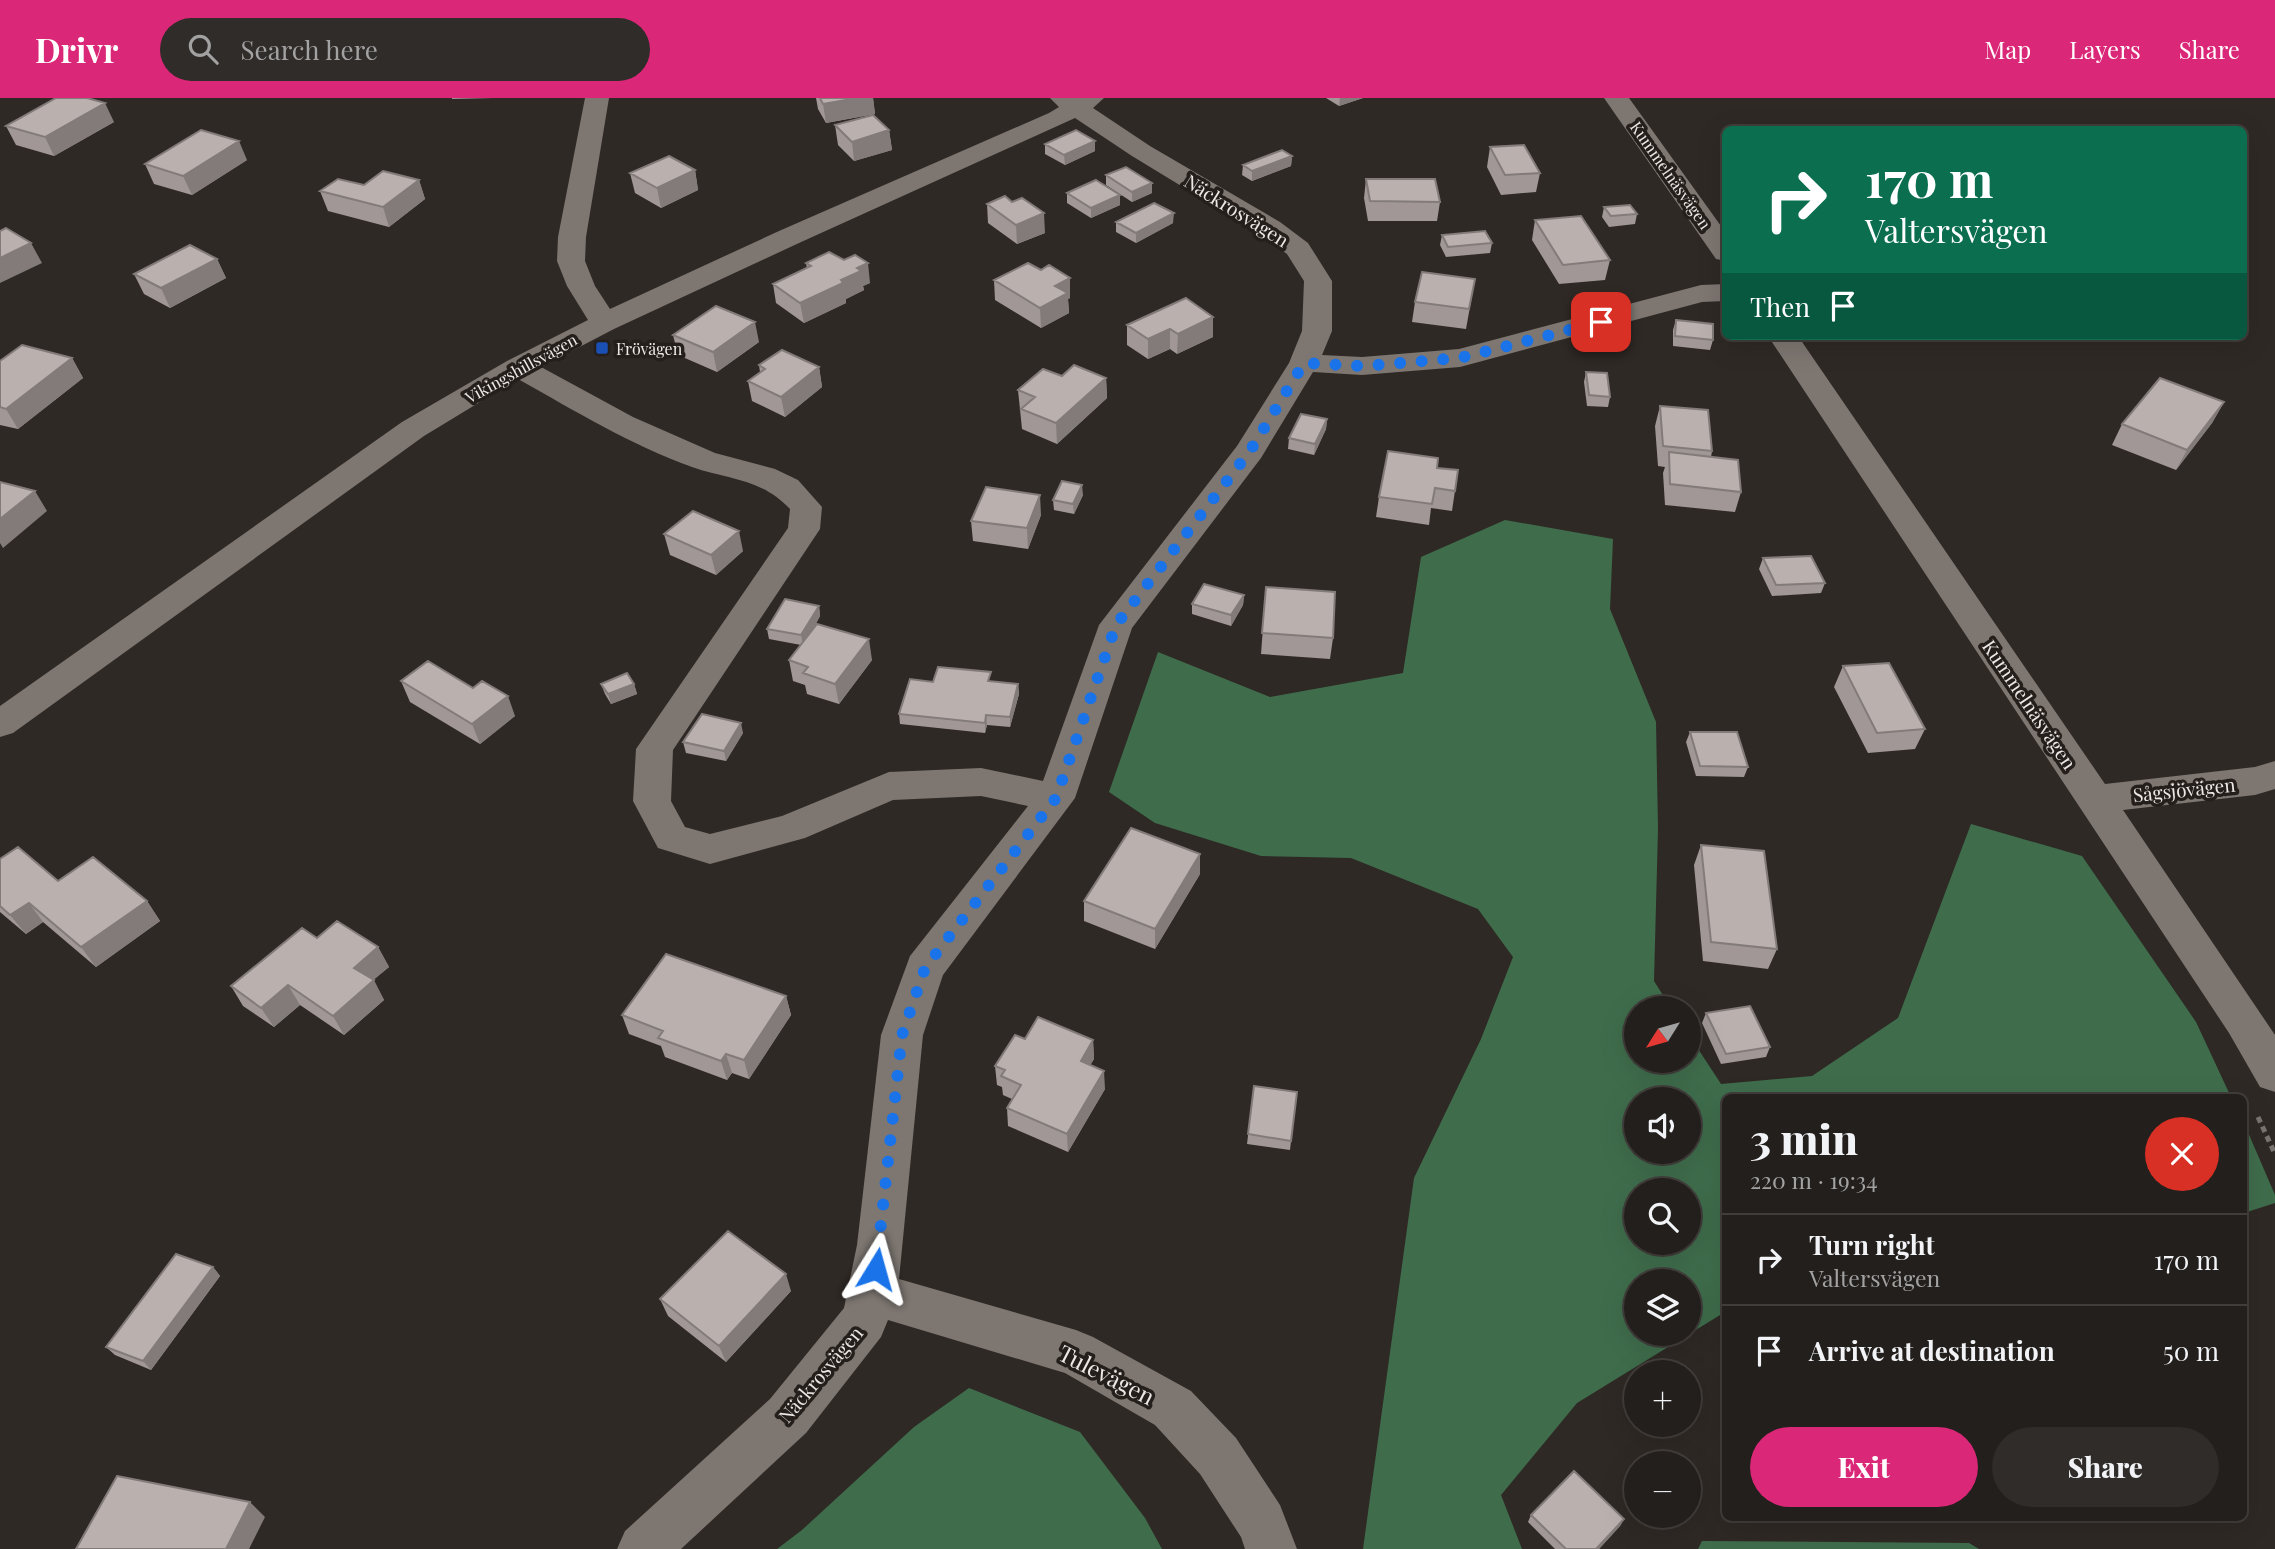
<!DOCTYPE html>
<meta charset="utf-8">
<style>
:root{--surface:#231f1c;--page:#2f2c29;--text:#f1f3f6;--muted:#a3a2a3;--line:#403d3b;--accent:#db2777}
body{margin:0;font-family:"Playfair Display",serif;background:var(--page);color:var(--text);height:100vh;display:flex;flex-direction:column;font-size:26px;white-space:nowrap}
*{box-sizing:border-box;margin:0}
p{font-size:23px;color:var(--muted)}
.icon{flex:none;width:38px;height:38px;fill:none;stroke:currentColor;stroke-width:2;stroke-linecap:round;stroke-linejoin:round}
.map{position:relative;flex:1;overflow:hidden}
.drawer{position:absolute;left:1722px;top:996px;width:525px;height:427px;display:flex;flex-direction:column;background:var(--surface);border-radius:10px;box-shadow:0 7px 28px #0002,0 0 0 2px var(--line)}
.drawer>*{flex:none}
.top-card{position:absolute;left:1722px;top:28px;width:525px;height:214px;border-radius:10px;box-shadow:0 7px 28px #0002,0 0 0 2px var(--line);background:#0b6e4f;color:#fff;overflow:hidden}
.needle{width:46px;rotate:233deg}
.fabs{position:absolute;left:1624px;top:898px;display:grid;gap:14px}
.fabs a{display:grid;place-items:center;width:77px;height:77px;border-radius:50%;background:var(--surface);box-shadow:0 7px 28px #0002,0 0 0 2px var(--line);font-size:35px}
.pin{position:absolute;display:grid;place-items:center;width:60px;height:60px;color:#fff;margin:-30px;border-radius:14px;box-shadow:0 4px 10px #0006}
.me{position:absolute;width:77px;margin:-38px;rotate:8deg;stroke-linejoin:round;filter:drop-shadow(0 0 5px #0008)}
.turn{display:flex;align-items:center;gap:24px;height:147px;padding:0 28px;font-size:32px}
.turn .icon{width:91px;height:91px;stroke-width:2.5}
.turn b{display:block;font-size:49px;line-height:60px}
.then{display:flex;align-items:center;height:66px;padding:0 28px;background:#0003;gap:14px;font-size:26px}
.round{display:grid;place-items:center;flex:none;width:74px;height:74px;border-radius:37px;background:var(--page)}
.overview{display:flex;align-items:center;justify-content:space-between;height:119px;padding:0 28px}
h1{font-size:42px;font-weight:800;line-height:52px}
.action{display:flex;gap:14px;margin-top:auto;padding:14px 28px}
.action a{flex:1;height:80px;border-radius:42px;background:var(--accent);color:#fff;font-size:28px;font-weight:800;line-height:80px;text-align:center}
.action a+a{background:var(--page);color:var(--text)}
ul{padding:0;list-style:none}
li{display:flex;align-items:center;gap:21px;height:91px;padding:0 28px;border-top:2px solid var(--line)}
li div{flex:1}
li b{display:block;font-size:26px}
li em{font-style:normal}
header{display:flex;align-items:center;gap:42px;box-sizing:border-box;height:98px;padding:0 35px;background:var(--accent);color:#fff}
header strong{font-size:33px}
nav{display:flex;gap:38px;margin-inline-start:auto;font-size:24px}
.search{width:490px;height:63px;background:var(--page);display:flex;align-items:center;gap:18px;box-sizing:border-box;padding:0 24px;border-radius:38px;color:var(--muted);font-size:26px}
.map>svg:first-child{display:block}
.forest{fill:#3f6d4c;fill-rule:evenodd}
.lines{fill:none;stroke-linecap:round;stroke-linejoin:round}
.path{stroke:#7a7471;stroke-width:5;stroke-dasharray:6 4.5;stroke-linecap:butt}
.minor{fill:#7d7671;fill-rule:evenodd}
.wall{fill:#a09796}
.shaded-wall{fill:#827b7a}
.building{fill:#bab0ae;stroke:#827b7a;stroke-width:2}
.route{stroke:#1a73e8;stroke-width:12;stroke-dasharray:0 21.6}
.transit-dot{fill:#1a4fb4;stroke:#251f1b;stroke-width:2.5}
.labels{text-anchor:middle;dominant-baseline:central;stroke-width:7;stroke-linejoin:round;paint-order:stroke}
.far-street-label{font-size:16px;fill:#ede8e6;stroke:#251f1b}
.far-poi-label{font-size:16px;fill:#ede8e6;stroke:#251f1b;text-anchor:start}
.street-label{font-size:19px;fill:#ede8e6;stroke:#251f1b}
.near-street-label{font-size:23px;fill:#ede8e6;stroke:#251f1b}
</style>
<header>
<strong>Drivr</strong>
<div class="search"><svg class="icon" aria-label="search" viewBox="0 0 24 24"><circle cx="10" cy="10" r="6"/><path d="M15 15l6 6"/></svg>Search here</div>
<nav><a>Map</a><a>Layers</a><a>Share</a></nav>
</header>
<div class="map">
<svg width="2275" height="1451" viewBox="0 0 2275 1451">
<rect width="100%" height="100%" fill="#2f2925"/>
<path class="forest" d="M1505,422L1613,441L1610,511L1656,624L1658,730L1654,883L1671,910H1636V962H1689V937L1721,986L1812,978L1898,920L1971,726L2082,758L2196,924L2231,999H1726L1725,1214L1577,1305L1501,1397L1522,1451H1363L1414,1080L1481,941L1513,859L1478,811L1351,760L1261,758L1155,725L1109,694L1158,554L1270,599L1403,575L1421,459ZM1636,1001H1689V1054H1636ZM1636,1092H1689V1144H1636ZM1636,1183H1689V1236H1636Z
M2244,1025L2275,1097V1105L2244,1115Z
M969,1290L1080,1334L1145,1420L1162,1451H777L802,1432L914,1329Z
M1702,1443L1969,1445L1979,1451H1698Z"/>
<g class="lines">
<path class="path" d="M2258,1019L2275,1056"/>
<path class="minor" d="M585,0H609L586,139L585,163L595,188L610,211L779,133L1049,15L1059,9L1050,0H1104L1093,10L1150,48L1280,124L1308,145L1332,183V233L1322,257L1362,259L1459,251L1701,187L1726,186V203L1702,204L1460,269L1362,277L1313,274L1261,360L1132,530L1075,700L943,877L923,937L899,1181L1076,1232L1093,1239L1191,1293L1236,1340L1280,1407L1297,1451H1245L1241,1439L1200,1376L1155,1327L1065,1275L888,1222L881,1239L806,1335L681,1451H617L625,1433L770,1301L844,1210L857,1147L881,937L910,858L1028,708L981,698L893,702L805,740L710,766L658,750L633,703L636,651L788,430L790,411C761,380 729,382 692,369C631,347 575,313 518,281L424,338L13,635L0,639V608L402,324L507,263L588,222L567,188L557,163L558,139ZM1075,20L1132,58L1260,136L1287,156L1304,183L1302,233L1289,265L1237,348L1099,527L1043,683L981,670L889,674L782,718L710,736L685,729L671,703L673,652L820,431L822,409L798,382L775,371L715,355L633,319L541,269L614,231L799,145Z
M1604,0H1629L1726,135V163L1716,161Z
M1768,238H1798L2105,686L2255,669L2275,663V691L2255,697L2123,712L2275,937V994L2260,989L2229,935Z"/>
</g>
<path class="wall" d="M452,0H493L452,1Z
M816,0H873L875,16L826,25L818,11Z
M1326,0H1363L1339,8Z
M114,24L54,58L16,47L6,28Z
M835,27L889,32L892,52L854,63L838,47Z
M1095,43V53L1065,67L1045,56V46Z
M1490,49L1540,75L1536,94L1501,97L1487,69Z
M1292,58L1291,68L1252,83L1242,77L1243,67Z
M247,62L192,97L154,86L145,66Z
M695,72L698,92L661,110L635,95L630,75Z
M1106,77L1152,95L1132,104L1106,87Z
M1366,81L1440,104L1437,123H1368L1364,100Z
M419,82L425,101L389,129L328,113L320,93L364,87Z
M1067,95L1120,97V107L1091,120L1067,105Z
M987,106L1045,135L1017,146L988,125Z
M1604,109L1637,116L1635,126L1609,129L1602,119Z
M1535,122L1610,162L1605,182L1559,186L1532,142Z
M1116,124L1173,125L1136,145L1116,134Z
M1442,137L1492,145L1490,155L1446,159L1440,147Z
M217,161L226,180L170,210L144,196L134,176Z
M806,165L870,185L863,188L864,192L846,201V205L804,225L776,205L773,186L807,170Z
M1475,181L1466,231L1412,224L1415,204Z
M994,182L1070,200L1068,201L1069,215L1041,230L995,202Z
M1213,219V239L1177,256L1170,251L1148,261L1127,247V227Z
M1676,222L1713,242L1710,252L1673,248V232Z
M673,237L759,244L717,274L678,257Z
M72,260L83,280L18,331L0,327V263Z
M759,267L819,269L822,289L785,319L752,303L748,283L760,274Z
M1586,274L1610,299L1608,309L1587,308L1584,284Z
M1062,278L1106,280L1107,300L1057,346L1022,331L1018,292Z
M2224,304L2212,325L2176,372L2112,347L2122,326Z
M1660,308L1712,353L1711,359L1741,394L1735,414L1665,407L1663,375L1665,369L1658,368L1655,328Z
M1327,321L1326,331L1314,357L1288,351L1289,340Z
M1437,370L1458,372L1452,413L1431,410L1429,427L1376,419L1379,399Z
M1083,397L1074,416L1054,412L1053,402Z
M1041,417L1028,451L973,443L971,423Z
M664,436L743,453L716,477L670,457Z
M1763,460L1825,485L1821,495L1772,498L1759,471Z
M1266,489L1333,540L1330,561L1261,556Z
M1244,497L1243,507L1231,528L1192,516V506Z
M819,508L820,518L811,535L872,562L839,606L807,596L805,587L793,583L789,562L801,547L769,541L767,531Z
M1843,568L1925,631L1915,651L1868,655L1834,589Z
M401,583L473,590L515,618L480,646L410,604Z
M992,583L1018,586L1019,596L1010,629L987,627L985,635L900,626L899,616L933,584Z
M601,586H634L637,596L611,606L605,596Z
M1690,634L1748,669L1744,679L1696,678L1686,644Z
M743,635L726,663L686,655L683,644Z
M1701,747L1777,851L1768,871L1703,863L1694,767Z
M0,761L58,783L147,803L160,823L96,869L43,824L26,836L0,814Z
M1200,776L1155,851L1084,823V803Z
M317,840L378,849L389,869L373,882L384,902L344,937L300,907L274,929L243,908L231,888Z
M786,898L791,917L749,981L732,975L727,982L665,959L661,948L629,936L622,917Z
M1706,915L1770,949L1766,959L1721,966L1702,925Z
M1025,941L1093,942L1094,961L1090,967L1105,991L1068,1054L1008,1028L1007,1010L1012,1001L1003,997L1002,989L997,987L995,968Z
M1254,988L1291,1043L1290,1052L1247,1046Z
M213,1169L220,1178L151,1272L115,1257L106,1249Z
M791,1193L726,1264L668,1218L660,1201Z
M1531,1417L1624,1421L1620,1428L1599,1451H1555L1528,1424Z"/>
<path class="shaded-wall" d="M857,0H873L875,16L826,25L823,6Z
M1340,0H1363L1339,8Z
M105,5L114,24L54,58L45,39Z
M889,32L892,52L854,63L852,44Z
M239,43L247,62L192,97L183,78Z
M1095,43V53L1065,67L1064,57Z
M1292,58L1291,68L1252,83V73Z
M695,72L698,92L661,110L657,90Z
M419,82L425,101L389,129L383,109Z
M1152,85V95L1132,104V94Z
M1120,97V107L1091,120V110Z
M1044,115L1045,135L1017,146L1016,127Z
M1174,115L1173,125L1136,145V135Z
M31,145L42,165L0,185V160Z
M217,161L226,180L170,210L161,190Z
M868,165L870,185L863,188L864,192L846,201V205L804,225L800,205L841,182L857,170Z
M1070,180V200L1068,201L1069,215L1041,230L1040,210L1055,188Z
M1213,219V239L1177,256L1178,236Z
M755,224L759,244L717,274L713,254Z
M1170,231V251L1148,261V241Z
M72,260L83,280L18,331L6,311Z
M819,269L822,289L785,319L781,299Z
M1106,280L1107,300L1057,346L1056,325Z
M2224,304L2212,325L2176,372L2187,352Z
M1327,321L1326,331L1314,357L1315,346Z
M1082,387L1083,397L1074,416L1073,406Z
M35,393L47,413L3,450L0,445V421Z
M1040,397L1041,417L1028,451L1027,430Z
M739,433L743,453L716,477L711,457Z
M1244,497L1243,507L1231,528V517Z
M819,508L820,518L803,548L801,537Z
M869,541L872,562L839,606L835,586Z
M634,586L637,596L611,606L608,596Z
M1018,586L1019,596L1010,629V619Z
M508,598L515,618L480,646L472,626Z
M986,617L987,627L985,635V625Z
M741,625L743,635L726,663L724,653Z
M1200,756V776L1155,851V831Z
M147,803L160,823L96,869L81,849Z
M29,805L43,824L26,836L10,817Z
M378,849L389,869L365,889L354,870Z
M374,882L384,902L344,937L333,918Z
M288,887L300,907L274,929L261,910Z
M786,898L791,917L749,981L744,962Z
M1093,942L1094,961L1082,982L1081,963Z
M726,956L732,975L727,982L721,963Z
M1104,973L1105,991L1068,1054L1067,1036Z
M213,1169L220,1178L151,1272L143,1263Z
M786,1176L791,1193L726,1264L719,1248Z
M250,1404L265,1419L249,1451H226Z
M1624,1421L1620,1428L1599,1451H1596Z"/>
<path class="building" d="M56,0H87L105,5L45,39L6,28Z
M820,0H857L823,6Z
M873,17L889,32L852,44L835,27Z
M2156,29L2175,32H2157Z
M201,32L239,43L183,78L145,66Z
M1076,32L1095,43L1064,57L1045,46Z
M1524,47L1540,75L1505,77L1490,49Z
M1282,52L1292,58L1252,73L1243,67Z
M669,58L695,72L657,90L630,75Z
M1126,69L1152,85L1132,94L1106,77Z
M383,73L419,82L383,109L320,93L338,81L364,87Z
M1366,81H1435L1440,104L1370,103Z
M1096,82L1120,97L1091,110L1067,95Z
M1005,98L1012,104L1022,100L1044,115L1016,127L987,106Z
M1154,105L1174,115L1136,135L1116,124Z
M1630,107L1637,116L1611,118L1604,109Z
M1581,118L1610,162L1563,167L1535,122Z
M6,130L31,145L0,160V133Z
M1485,133L1492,145L1448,149L1442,137Z
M190,147L217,161L161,190L134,176Z
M829,154L844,162L855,157L868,165L857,170L861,173L841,182L843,185L800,205L773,186L811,168L806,165Z
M1028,165L1041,172L1049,167L1070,180L1055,188L1068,195L1040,210L994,182Z
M1422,174L1475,181L1469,211L1415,204Z
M1186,200L1213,219L1178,236L1170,231L1148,241L1127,227Z
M716,208L755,224L713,254L673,237Z
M1676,222L1713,226V242L1675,238Z
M22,247L72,260L6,311L0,309V263Z
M782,252L819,269L781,299L748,283L765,271L759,267Z
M1074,267L1106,280L1056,325L1021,311L1035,299L1018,292L1043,271L1062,278Z
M1586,274L1607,275L1610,299L1589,297Z
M2160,280L2224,304L2187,352L2122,326Z
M1660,308L1708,312L1712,353L1663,348Z
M1301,316L1327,321L1315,346L1289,340Z
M1388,353L1438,360L1437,370L1458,372L1455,393L1435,390L1432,406L1379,399Z
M1669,354L1738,362L1741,394L1670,386Z
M1062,383L1082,387L1073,406L1053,402Z
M0,384L35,393L0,421Z
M986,389L1040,397L1027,430L971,423Z
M693,413L739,433L711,457L664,436Z
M1811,458L1825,485L1776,487L1763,460Z
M1204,486L1244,497L1231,517L1192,506Z
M1266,489L1335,494L1333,540L1262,535Z
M785,501L819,508L801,537L767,531Z
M817,526L869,541L835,586L803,575L808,569L789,562Z
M428,563L473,590L482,583L508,598L472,626L401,583Z
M1889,565L1925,631L1877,635L1843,568Z
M938,569L991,574L988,583L1018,586L1010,619L986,617L985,625L899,616L910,581L933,584Z
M627,575L634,586L608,596L601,586Z
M702,616L741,625L724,653L683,644Z
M1690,634H1737L1748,669L1700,668Z
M1131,730L1200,756L1155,831L1084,803Z
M1701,747L1764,753L1777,851L1711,844Z
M18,749L58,783L93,759L147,803L81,849L29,805L10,817L0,808V761Z
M337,823L378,849L354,870L374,882L333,918L288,887L261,910L231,888L302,830L317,840Z
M666,856L786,898L744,962L726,956L721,963L658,940L663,933L622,917Z
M1750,908L1770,949L1726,956L1706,915Z
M1038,919L1093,942L1081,963L1104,973L1067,1036L1007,1010L1021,987L1001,978L1005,972L995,968L1015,937L1025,941Z
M1254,988L1297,994L1291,1043L1248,1036Z
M728,1133L786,1176L719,1248L660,1201Z
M176,1156L213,1169L143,1263L106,1249Z
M1574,1373L1624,1421L1596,1451H1566L1531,1417Z
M117,1378L250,1404L226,1451H76Z"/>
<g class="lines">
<path class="route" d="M876,1171L902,937L925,870L1056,700L1116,527L1250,353L1304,265L1362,268L1460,260L1601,224"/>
</g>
<rect class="transit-dot" x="595" y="243" width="14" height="14" rx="3.5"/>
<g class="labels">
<g class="far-street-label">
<text transform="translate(1671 77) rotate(55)">Kummelnäsvägen</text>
<text transform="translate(521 270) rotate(-29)">Vikingshillsvägen</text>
</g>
<g class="far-poi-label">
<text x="616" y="250">Frövägen</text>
</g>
<g class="street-label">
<text transform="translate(1237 112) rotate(32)">Näckrosvägen</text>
<text transform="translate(2030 606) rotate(56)">Kummelnäsvägen</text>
<text transform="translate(2184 691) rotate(-6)">Sågsjövägen</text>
<text transform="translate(820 1276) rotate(-50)">Näckrosvägen</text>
</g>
<g class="near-street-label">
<text transform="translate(1107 1276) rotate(27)">Tulevägen</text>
</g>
</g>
</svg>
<div class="fabs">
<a><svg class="needle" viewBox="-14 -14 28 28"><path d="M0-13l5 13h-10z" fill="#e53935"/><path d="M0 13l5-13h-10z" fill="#a3a2a3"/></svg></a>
<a><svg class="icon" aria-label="sound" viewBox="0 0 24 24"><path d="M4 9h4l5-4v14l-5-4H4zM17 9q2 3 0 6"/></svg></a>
<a><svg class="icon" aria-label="search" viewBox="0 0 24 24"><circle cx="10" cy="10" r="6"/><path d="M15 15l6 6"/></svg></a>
<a><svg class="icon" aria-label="layers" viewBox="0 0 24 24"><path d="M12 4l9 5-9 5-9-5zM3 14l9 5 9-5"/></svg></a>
<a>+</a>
<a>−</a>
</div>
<div class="pin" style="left:1601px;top:224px;background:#d93025"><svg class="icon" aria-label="arrive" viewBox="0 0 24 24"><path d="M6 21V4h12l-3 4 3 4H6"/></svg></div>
<svg class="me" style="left:876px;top:1171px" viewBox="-20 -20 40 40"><path d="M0-17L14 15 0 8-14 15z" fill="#1a73e8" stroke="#fff" stroke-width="4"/></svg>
<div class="top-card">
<div class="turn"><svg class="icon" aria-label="right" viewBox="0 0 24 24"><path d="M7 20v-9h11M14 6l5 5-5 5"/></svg><div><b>170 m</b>Valtersvägen</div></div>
<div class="then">Then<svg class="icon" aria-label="arrive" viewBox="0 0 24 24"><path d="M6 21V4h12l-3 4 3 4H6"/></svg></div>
</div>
<section class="drawer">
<div class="overview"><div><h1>3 min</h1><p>220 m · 19:34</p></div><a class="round" style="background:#d93025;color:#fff"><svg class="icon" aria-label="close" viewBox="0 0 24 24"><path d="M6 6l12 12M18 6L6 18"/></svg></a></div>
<ul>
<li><svg class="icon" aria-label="right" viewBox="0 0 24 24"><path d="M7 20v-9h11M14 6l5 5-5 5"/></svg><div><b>Turn right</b><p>Valtersvägen</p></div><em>170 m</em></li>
<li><svg class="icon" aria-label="arrive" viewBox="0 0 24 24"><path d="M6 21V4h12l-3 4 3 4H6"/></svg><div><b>Arrive at destination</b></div><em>50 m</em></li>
</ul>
<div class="action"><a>Exit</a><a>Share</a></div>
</section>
</div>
